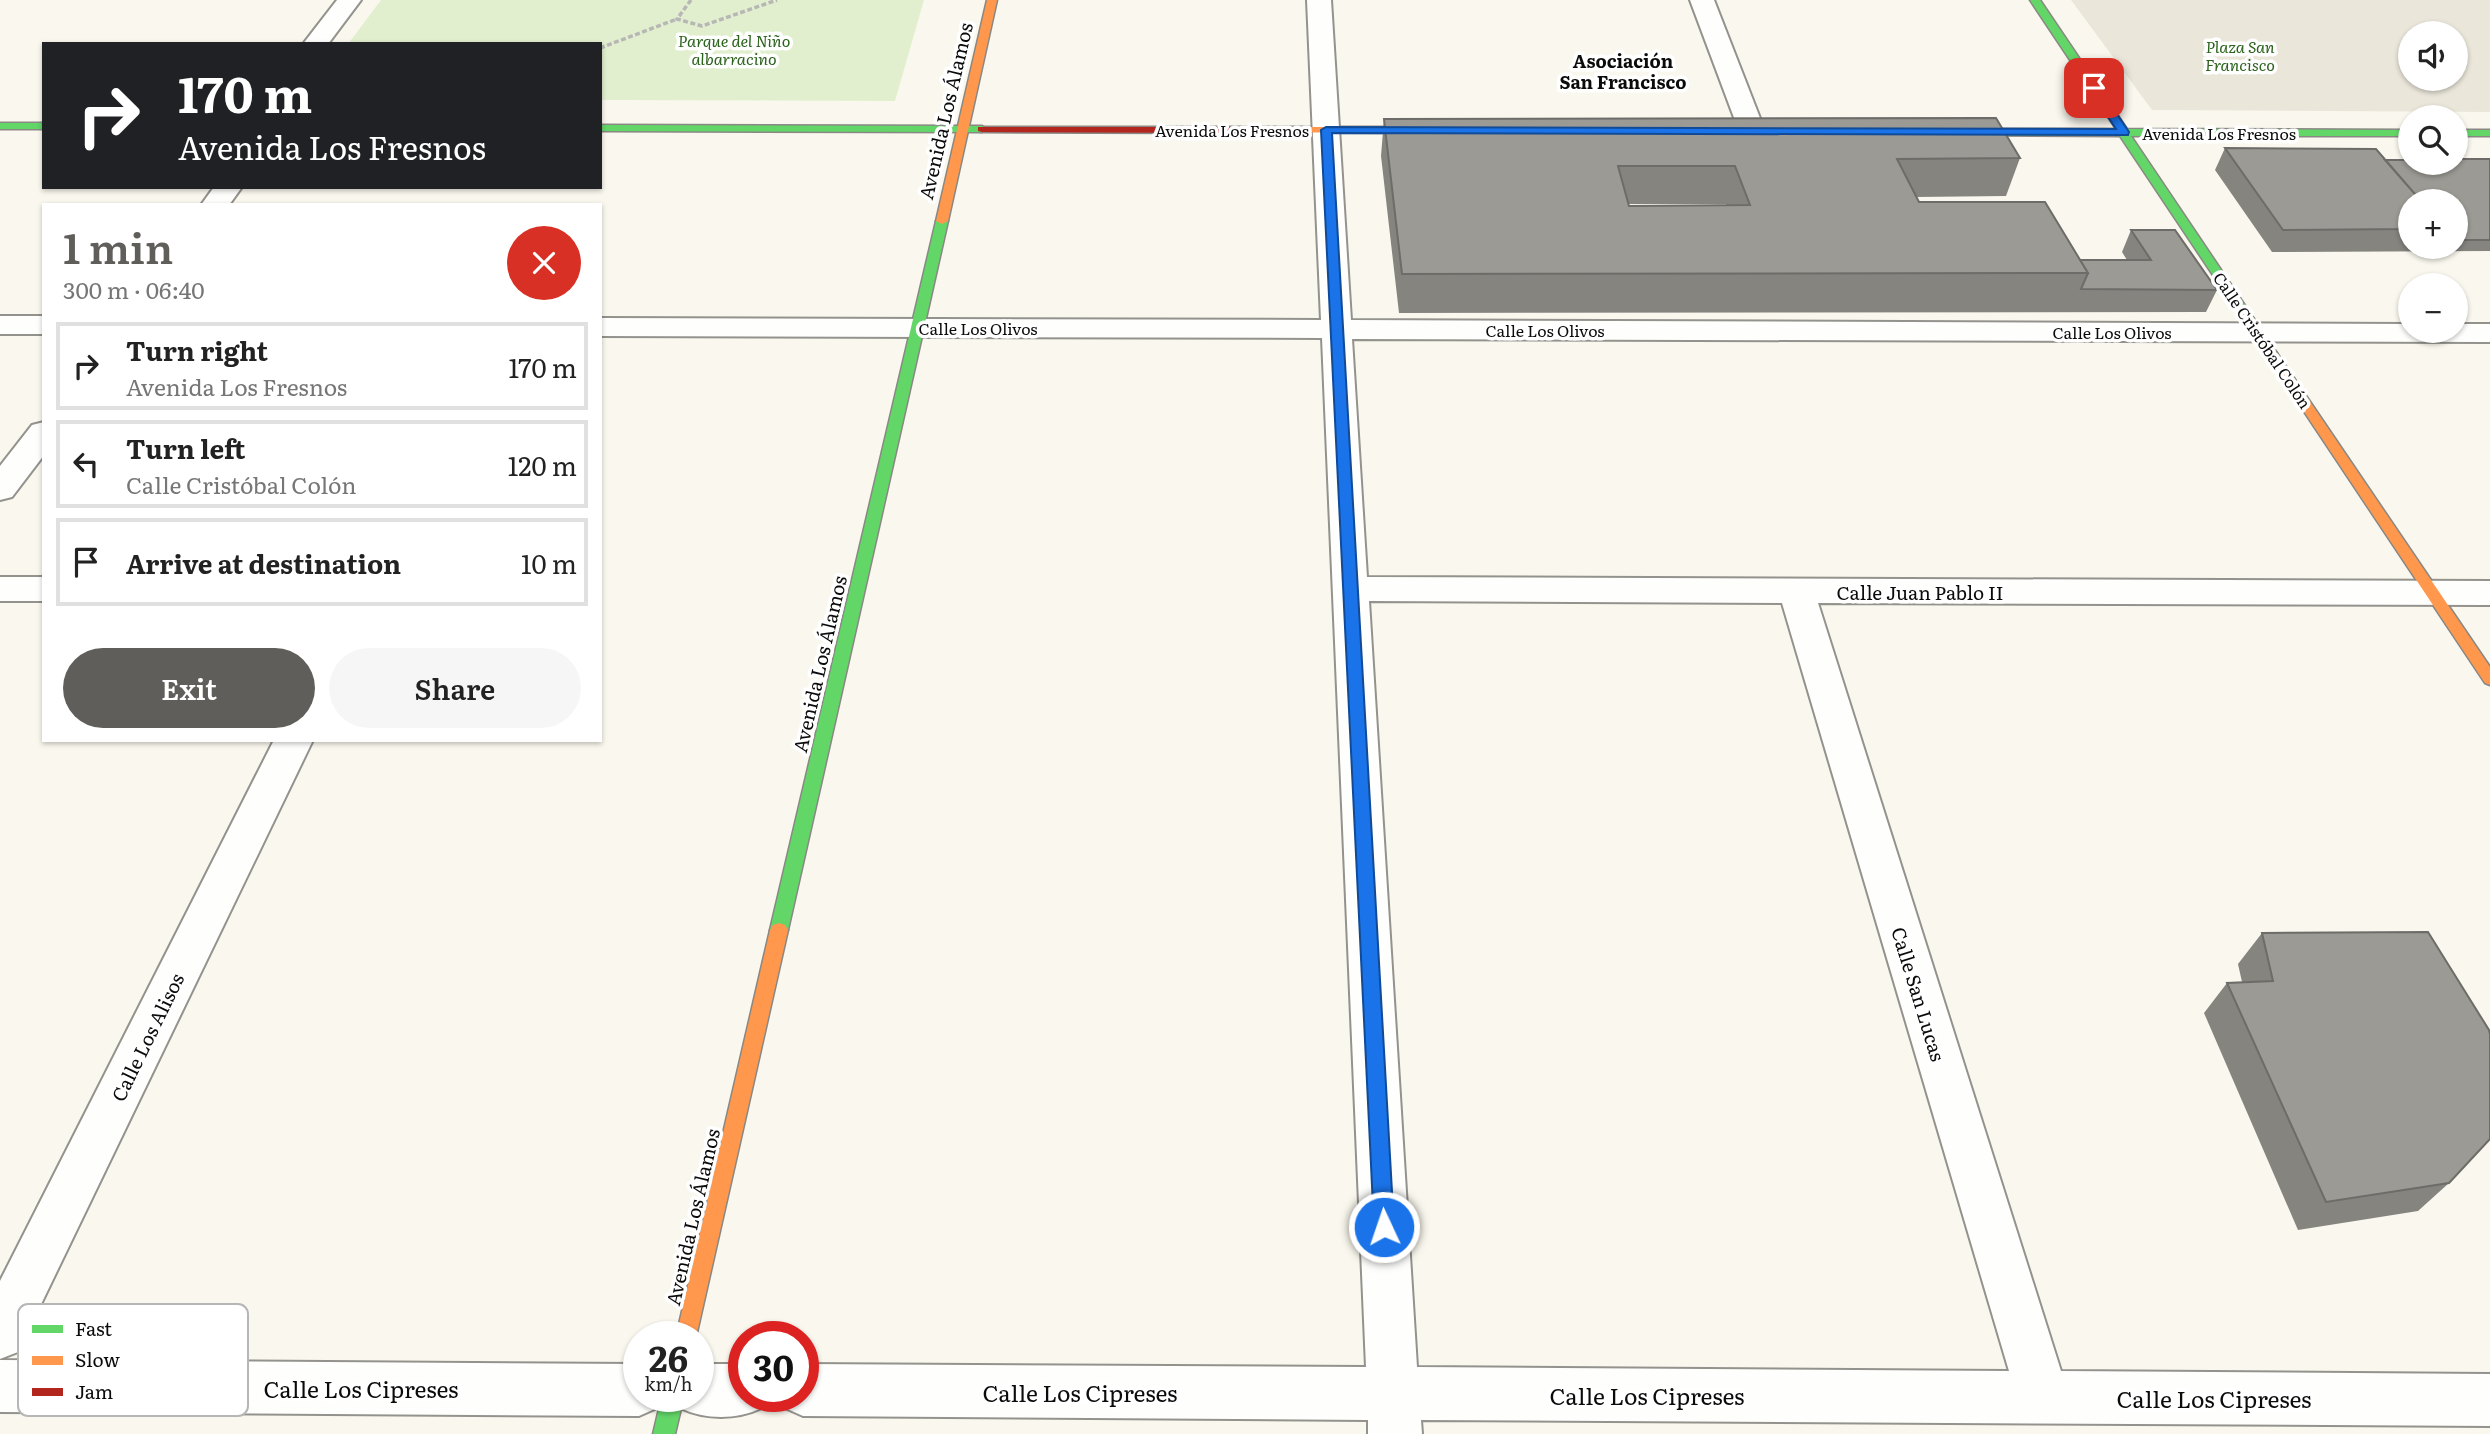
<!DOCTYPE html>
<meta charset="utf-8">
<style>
:root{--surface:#fff;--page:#f6f6f6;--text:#222;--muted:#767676;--line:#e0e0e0;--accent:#5f5e5a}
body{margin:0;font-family:Literata,serif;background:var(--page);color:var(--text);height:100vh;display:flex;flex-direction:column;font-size:26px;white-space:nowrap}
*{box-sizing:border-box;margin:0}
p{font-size:23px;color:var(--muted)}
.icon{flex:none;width:38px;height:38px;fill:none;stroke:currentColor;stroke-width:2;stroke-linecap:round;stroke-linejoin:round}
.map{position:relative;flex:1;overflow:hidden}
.panel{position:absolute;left:42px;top:203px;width:560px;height:539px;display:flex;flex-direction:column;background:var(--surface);border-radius:0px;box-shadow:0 2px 5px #0004}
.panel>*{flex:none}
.banner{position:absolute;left:42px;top:42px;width:560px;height:147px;border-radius:0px;box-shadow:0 2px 5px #0004;background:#202124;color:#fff;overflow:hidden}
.controls{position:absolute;left:2398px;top:21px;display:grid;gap:14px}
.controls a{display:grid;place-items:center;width:70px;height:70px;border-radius:50%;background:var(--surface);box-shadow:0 2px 5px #0004;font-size:35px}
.speed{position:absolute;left:623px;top:1321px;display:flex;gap:14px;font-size:35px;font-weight:700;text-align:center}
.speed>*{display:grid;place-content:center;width:91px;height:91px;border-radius:50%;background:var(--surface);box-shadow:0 2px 5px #0004;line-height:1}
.speed small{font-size:18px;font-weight:400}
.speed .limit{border:10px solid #d22;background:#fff;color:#111}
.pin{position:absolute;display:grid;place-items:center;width:60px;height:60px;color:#fff;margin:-30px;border-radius:14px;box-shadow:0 4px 10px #0006}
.me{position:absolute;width:77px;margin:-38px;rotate:357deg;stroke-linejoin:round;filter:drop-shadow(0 0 5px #0008)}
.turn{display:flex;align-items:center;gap:24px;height:147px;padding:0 21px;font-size:32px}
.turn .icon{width:91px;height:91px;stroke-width:2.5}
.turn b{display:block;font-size:49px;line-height:60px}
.round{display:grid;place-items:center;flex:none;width:74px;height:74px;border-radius:37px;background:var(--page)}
.overview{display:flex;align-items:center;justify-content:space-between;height:119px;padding:0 21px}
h1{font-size:42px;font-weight:600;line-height:52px;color:var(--accent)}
.cta{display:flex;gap:14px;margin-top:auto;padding:14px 21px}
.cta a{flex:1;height:80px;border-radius:42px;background:var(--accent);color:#fff;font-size:28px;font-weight:600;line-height:80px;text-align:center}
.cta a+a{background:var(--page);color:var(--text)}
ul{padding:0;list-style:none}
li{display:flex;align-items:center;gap:21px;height:88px;margin:0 14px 10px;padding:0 7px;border:4px solid var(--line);border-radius:0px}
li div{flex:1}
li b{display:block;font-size:26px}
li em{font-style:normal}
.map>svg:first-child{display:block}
.green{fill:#e2efce}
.plaza{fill:#eae6da;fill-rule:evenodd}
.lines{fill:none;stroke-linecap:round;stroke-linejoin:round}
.street-casing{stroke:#93928d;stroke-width:4}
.fast-casing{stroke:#898884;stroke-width:3}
.slow-casing{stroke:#898884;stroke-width:3}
.jam-casing{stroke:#898884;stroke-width:3}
.path{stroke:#b7b7b5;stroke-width:3.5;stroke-dasharray:5 2.5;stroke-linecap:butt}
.street{fill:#fefefc;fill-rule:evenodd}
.fast{fill:#63d668;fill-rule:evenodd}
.slow{fill:#ff974d;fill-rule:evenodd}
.jam{fill:#b3261e;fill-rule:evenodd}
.wall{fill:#86847f;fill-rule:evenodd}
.building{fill:#9c9a94;stroke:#6d6c68;stroke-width:2;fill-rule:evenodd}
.route{fill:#1a73e8;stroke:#114b97;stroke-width:2}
.labels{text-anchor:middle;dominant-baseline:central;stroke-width:7;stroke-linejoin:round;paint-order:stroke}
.far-park-label{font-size:16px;font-style:italic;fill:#2b621c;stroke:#fff}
.far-street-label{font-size:16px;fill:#0b0b0b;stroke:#fff}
.far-neighbourhood-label{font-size:18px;font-weight:bold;fill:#0b0b0b;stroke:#fff}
.street-label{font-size:19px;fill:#0b0b0b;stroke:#fff}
.near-street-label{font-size:23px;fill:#0b0b0b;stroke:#fff}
.key{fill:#fff;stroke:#b6b6b6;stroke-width:2}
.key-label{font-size:19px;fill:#0b0b0b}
</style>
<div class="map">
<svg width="2490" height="1434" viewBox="0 0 2490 1434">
<rect width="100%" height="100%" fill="#faf8ee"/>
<path class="green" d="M381,0H924L895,101L600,100V44H348Z"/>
<path class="plaza" d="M2071,0H2490V112L2152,110ZM2410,33H2455V79H2410Z"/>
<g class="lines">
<defs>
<path id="street" d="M337,0H361L328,44H303Z
M1307,0H1331L1351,320L2410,324V331H2455V324H2490V342L1352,339L1367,577L2490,581V605L1818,603L2061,1371L2490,1374V1426L1421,1420L1422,1434H1368V1420L803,1416L785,1408L780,1396H803V1364L1366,1367L1322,338L600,336V318L1321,320ZM1369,601L1782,603L2009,1371L1417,1367Z
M1690,0H1714L1765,131L1761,137L1752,139L1743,137L1739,131Z
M214,187H242L229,205H201Z
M0,316H44V334H0Z
M44,422V455L12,497L0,500V466L32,425Z
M0,577H44V601H0Z
M274,740H313L18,1352L0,1359V1281Z
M0,1360L639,1364V1396H662L657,1408L639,1416L0,1412Z
M698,1364H744V1396H767L762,1408C736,1420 706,1420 680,1408L675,1396H698Z"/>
<path id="fast" d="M2030,0H2040L2127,129L2410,130V136H2131L2277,353L2275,356H2267L2120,136L1953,135L1948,132L1953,129H2116Z
M0,123H44V129H0Z
M600,125L982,126L987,129L982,132L600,131Z
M2455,130H2490V136H2455Z
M942,218L948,221L788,930L785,935L779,937L773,935L770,930L936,221Z
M662,1396H684L675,1434H653Z"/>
<path id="slow" d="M987,0H997L948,221L942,224L936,221Z
M1249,127H1435L1440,130L1435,133L1245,132V128Z
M2271,349L2277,353L2490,667V685L2485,683L2265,353Z
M779,923L785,925L788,930L696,1337H676L770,930L773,925Z"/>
<path id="jam" d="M978,127H1249L1254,130L1249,133L982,132L978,131Z"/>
</defs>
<use href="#street" class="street-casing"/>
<use href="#fast" class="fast-casing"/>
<use href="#slow" class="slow-casing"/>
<use href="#jam" class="jam-casing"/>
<path class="path" d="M691,0L677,19L702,26L777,0
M600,48L677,19"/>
<use href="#street" class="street"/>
<use href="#fast" class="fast"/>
<use href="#slow" class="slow"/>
<use href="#jam" class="jam"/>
</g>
<path class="wall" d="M1384,119L2020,158L2006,196L1916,197L1919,202L2080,260H2127L2122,252L2131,230L2217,290L2206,312L1399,313L1381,156ZM1629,204H1726V205L1629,206Z
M2225,148L2385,160L2490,159V251L2272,252L2215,170ZM2410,201H2455V247H2410Z
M2262,933L2449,1183L2418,1211L2298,1230L2204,1013L2227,983L2242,982L2238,964Z"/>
<path class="building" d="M1996,118L2020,158L1897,159L1919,202H2045L2088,273L1402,274L1384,119ZM1618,166H1735L1750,205L1629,206Z
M2225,148L2376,149L2421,201H2410V229L2283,230Z
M2455,159H2490V240H2455V201H2421L2385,160H2410V163H2455Z
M2131,230H2175L2217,290L2081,289L2088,273L2080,260H2151Z
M2428,932L2489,1030L2490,1034V1139L2449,1183L2326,1202L2227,983L2273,981L2262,933Z"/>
<path class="route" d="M2090,86H2098L2129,132L2128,135L1332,133L1394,1227L1391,1234L1384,1236L1377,1234L1374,1227L1321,130L1326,127L2116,129L2089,88Z"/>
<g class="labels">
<g class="far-park-label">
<text x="734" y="40">Parque del Niño<tspan x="734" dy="18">albarracino</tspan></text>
<text x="2240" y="46">Plaza San<tspan x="2240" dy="18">Francisco</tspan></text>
</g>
<g class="far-street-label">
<text x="1232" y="130">Avenida Los Fresnos</text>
<text x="2219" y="133">Avenida Los Fresnos</text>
<text x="978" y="328">Calle Los Olivos</text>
<text x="1545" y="330">Calle Los Olivos</text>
<text x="2112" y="332">Calle Los Olivos</text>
<text transform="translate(2263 340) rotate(56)">Calle Cristóbal Colón</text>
</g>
<g class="far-neighbourhood-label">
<text x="1623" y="60">Asociación<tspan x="1623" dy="21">San Francisco</tspan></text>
</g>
<g class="street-label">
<text transform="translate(945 111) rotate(-77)">Avenida Los Álamos</text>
<text x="1920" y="592">Calle Juan Pablo II</text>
<text transform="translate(819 664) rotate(-77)">Avenida Los Álamos</text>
<text transform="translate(1919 994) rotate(73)">Calle San Lucas</text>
<text transform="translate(147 1037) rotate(-64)">Calle Los Alisos</text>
<text transform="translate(692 1217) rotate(-77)">Avenida Los Álamos</text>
</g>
<g class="near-street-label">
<text x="361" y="1388">Calle Los Cipreses</text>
<text x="1080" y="1392">Calle Los Cipreses</text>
<text x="1647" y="1395">Calle Los Cipreses</text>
<text x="2214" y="1398">Calle Los Cipreses</text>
</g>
</g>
<rect x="18" y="1304" width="230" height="112" rx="10" class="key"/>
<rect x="32" y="1325" width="31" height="8" fill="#63d668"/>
<rect x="32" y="1356" width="31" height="9" fill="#ff974d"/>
<rect x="32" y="1388" width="31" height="8" fill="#b3261e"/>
<g class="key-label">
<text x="75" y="1336">Fast</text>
<text x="75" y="1367">Slow</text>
<text x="75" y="1399">Jam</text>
</g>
</svg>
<div class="controls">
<a><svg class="icon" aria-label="sound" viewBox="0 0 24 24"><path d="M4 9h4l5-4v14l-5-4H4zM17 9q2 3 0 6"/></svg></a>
<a><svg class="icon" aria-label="search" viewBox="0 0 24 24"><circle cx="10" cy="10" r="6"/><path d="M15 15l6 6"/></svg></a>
<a>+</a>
<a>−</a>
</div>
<div class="speed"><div>26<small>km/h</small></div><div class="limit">30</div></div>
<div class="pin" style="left:2094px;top:88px;background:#d93025"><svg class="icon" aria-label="arrive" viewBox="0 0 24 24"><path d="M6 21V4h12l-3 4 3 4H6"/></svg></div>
<svg class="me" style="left:1384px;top:1227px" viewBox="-20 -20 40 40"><circle r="17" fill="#1a73e8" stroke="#fff" stroke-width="3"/><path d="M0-11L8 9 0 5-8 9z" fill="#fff"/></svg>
<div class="banner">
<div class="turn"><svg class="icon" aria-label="right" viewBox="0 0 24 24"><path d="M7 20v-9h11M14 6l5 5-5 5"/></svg><div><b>170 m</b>Avenida Los Fresnos</div></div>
</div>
<section class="panel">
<div class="overview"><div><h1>1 min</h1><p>300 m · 06:40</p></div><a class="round" style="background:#d93025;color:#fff"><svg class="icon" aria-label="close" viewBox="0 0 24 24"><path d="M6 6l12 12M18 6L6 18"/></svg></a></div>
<ul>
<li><svg class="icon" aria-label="right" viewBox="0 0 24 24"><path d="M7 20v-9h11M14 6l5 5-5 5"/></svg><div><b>Turn right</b><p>Avenida Los Fresnos</p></div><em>170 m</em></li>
<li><svg class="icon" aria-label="left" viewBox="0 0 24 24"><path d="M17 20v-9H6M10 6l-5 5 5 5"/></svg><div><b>Turn left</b><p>Calle Cristóbal Colón</p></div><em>120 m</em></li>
<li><svg class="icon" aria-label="arrive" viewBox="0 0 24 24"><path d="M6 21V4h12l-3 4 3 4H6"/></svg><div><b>Arrive at destination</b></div><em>10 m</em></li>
</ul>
<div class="cta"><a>Exit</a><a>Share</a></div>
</section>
</div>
